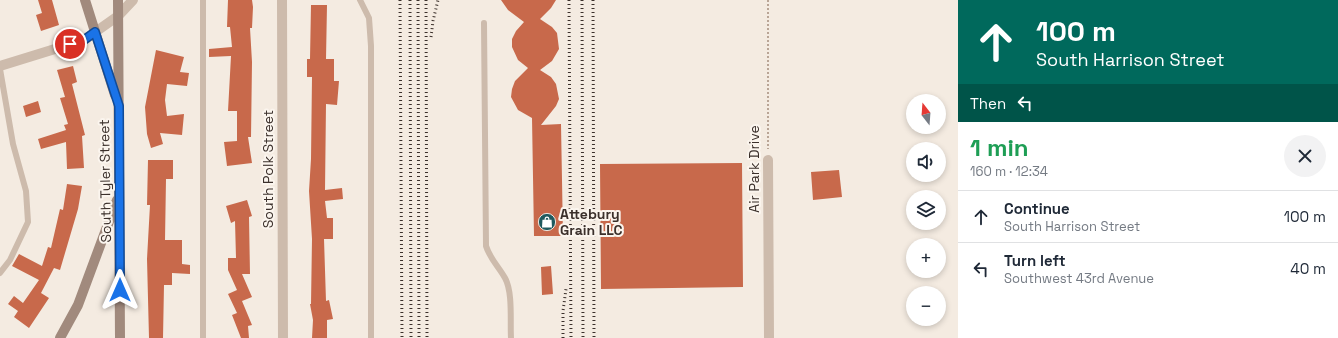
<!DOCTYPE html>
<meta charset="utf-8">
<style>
:root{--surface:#fff;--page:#f2f2f3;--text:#1f2937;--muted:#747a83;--line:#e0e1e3}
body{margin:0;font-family:"Space Grotesk",sans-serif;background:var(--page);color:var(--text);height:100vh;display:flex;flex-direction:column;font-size:15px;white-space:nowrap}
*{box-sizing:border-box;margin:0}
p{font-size:13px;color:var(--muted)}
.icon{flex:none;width:22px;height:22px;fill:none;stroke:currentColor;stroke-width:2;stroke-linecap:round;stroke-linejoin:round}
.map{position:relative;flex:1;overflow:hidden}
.sheet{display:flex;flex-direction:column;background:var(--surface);width:380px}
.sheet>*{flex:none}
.banner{background:#00695c;color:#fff;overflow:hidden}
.needle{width:26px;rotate:343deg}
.tools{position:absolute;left:906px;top:94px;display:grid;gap:8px}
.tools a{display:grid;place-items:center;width:40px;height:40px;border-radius:50%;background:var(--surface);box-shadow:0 2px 6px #0003;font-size:20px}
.pin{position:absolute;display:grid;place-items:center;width:34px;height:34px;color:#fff;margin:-17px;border:2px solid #fff;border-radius:50%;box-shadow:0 1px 4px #0007}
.me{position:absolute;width:44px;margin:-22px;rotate:0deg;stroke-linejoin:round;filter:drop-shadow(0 0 3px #0008)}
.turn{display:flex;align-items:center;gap:14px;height:84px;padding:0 12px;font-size:18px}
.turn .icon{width:52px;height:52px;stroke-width:2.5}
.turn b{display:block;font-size:28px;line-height:34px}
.then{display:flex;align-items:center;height:38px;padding:0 12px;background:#0003;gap:8px;font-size:15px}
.round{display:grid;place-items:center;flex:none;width:42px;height:42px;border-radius:21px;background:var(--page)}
.head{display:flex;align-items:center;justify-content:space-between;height:68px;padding:0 12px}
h1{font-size:24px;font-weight:700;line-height:30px;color:#1e9e55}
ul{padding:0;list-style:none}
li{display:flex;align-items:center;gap:12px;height:52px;padding:0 12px;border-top:1px solid var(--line)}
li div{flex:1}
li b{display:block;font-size:15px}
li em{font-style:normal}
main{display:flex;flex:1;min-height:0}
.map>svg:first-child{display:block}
.building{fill:#c8694b}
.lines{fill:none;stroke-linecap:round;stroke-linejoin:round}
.path{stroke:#b9a596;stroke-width:2;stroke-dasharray:2 2;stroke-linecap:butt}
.lane{stroke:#cdbbac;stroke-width:6}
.street{stroke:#cdbbac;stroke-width:10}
.secondary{stroke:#a18a7d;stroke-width:10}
.rail{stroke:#3b302b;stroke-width:3;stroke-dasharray:1 3;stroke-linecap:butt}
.route-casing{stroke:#114b97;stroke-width:10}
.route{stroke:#1a73e8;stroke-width:7}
.labels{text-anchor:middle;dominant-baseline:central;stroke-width:4;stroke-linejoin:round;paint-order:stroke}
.street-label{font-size:14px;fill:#3b302b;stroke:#fbf5ee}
.poi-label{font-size:14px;font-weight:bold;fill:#3b302b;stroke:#fbf5ee;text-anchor:start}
</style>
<main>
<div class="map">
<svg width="958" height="338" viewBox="0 0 958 338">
<rect width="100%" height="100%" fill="#f4ebe1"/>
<path class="building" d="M38,0H52L59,25L41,31L36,15L42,13Z
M228,0H252L253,7L252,28H250L252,62L251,137H248L252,163L227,166L224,142L237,141V111H228L231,56L209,57V49L232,47L230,27H227Z
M501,0H556L551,8L540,19L552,27L557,33L559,49L552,61L540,70L551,77L556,84L559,99L556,106L541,125L561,124L563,236H534L532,118L518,110L511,97L512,89L515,81L528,68L518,60L512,47V39L516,31L524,22L508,10Z
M311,5H327L326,59H334V81H339L337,105L326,104L325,190L342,188L343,199L325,201L327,218H333V239H324L326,301L329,300L333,319L327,320V338H312L313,320L310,304H311L312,239L309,191L311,159L312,77H307V59H310Z
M156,50L184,57L180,72L189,73L187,86L167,84L165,100L167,116L184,114L182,135L160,133L163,144L151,148L147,134L145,107Z
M73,66L77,82L72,84L85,135L82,136L84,168L67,169L66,142L41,149L38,139L66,130L64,125L68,124L60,98L65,97L57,70Z
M38,101L41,112L26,117L23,106Z
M148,160H173V179H166L165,240H182V264L190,265V274L172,273V285H164L163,338H149L147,259L150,205H147Z
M742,163L743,287L601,289L600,164Z
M839,170L842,197L813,200L811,172Z
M67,184L82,186L78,209L60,270L54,268L41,293L49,298L29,328L14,317L18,311L8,304L14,296L23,303L39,280L12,266L19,254L42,266L48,247L51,248L60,209L63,210Z
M247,200L252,216L249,217L250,274H242L252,297L242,301L252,325L248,326L249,338H241L232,315L237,313L228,294L237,290L228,270V258H236L235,221L231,223L226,206Z
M551,266L553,294L542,295L541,267Z"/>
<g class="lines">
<path class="path" d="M768,0V149"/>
<path class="lane" d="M360,0L369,18L371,46V338
M484,23L486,246C490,259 499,267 505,278C513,292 510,322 511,338
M0,69L13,144L26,191L28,222L10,260L0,273
M203,338V0"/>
<path class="street" d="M282,0L283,338
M0,66L84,40L118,16L133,0
M768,160L769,338"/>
<path class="secondary" d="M85,0L115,95
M118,0L120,338
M60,338L78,305L117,200"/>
<path class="rail" d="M400,0L402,338
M410,0L411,338
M418,0L419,338
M426,0L427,338
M569,0L571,338
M582,0L583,338
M593,0L594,338
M431,37L433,21L438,0
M563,338V311L566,289"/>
</g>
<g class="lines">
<defs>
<path id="route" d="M70,44L84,40L95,32L119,106L120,290"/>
</defs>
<use href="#route" class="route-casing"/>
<use href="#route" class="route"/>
</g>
<defs>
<symbol id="shop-disc" viewBox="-11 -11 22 22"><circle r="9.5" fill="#1f5a5e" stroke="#fbf5ee"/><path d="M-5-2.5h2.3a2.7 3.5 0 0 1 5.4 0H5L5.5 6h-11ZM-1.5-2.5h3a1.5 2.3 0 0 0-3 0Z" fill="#fff"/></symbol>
</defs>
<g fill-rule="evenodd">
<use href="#shop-disc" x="537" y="212" width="20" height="20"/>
</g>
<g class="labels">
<g class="street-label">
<text transform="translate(268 169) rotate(-90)">South Polk Street</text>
<text transform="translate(754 169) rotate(-90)">Air Park Drive</text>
<text transform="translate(105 181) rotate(-91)">South Tyler Street</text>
</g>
<g class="poi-label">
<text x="560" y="214">Attebury<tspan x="560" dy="16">Grain LLC</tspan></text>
</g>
</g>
</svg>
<div class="tools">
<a><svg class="needle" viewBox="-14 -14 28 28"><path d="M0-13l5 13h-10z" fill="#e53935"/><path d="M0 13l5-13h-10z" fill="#747a83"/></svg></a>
<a><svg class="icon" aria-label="sound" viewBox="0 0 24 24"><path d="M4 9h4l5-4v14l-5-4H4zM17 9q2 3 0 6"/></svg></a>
<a><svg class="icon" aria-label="layers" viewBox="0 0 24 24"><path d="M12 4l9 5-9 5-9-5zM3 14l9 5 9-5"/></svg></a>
<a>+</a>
<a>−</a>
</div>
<div class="pin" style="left:70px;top:44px;background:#d93025"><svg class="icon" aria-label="arrive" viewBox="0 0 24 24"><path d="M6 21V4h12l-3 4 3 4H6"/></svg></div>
<svg class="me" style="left:120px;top:290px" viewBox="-20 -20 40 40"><path d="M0-17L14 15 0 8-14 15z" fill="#1a73e8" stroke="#fff" stroke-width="4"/></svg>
</div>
<section class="sheet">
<div class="banner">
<div class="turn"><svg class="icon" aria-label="ahead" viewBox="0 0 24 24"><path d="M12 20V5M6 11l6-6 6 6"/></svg><div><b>100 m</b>South Harrison Street</div></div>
<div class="then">Then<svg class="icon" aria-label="left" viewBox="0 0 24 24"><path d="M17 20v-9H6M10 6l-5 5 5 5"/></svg></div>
</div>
<div class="head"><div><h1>1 min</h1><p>160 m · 12:34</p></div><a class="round"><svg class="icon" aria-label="close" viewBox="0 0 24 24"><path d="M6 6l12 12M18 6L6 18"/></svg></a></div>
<ul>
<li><svg class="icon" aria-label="ahead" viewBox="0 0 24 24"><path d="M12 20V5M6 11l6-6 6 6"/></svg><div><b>Continue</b><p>South Harrison Street</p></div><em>100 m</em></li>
<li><svg class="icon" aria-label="left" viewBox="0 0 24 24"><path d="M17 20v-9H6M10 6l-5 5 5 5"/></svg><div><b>Turn left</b><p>Southwest 43rd Avenue</p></div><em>40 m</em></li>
</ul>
</section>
</main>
